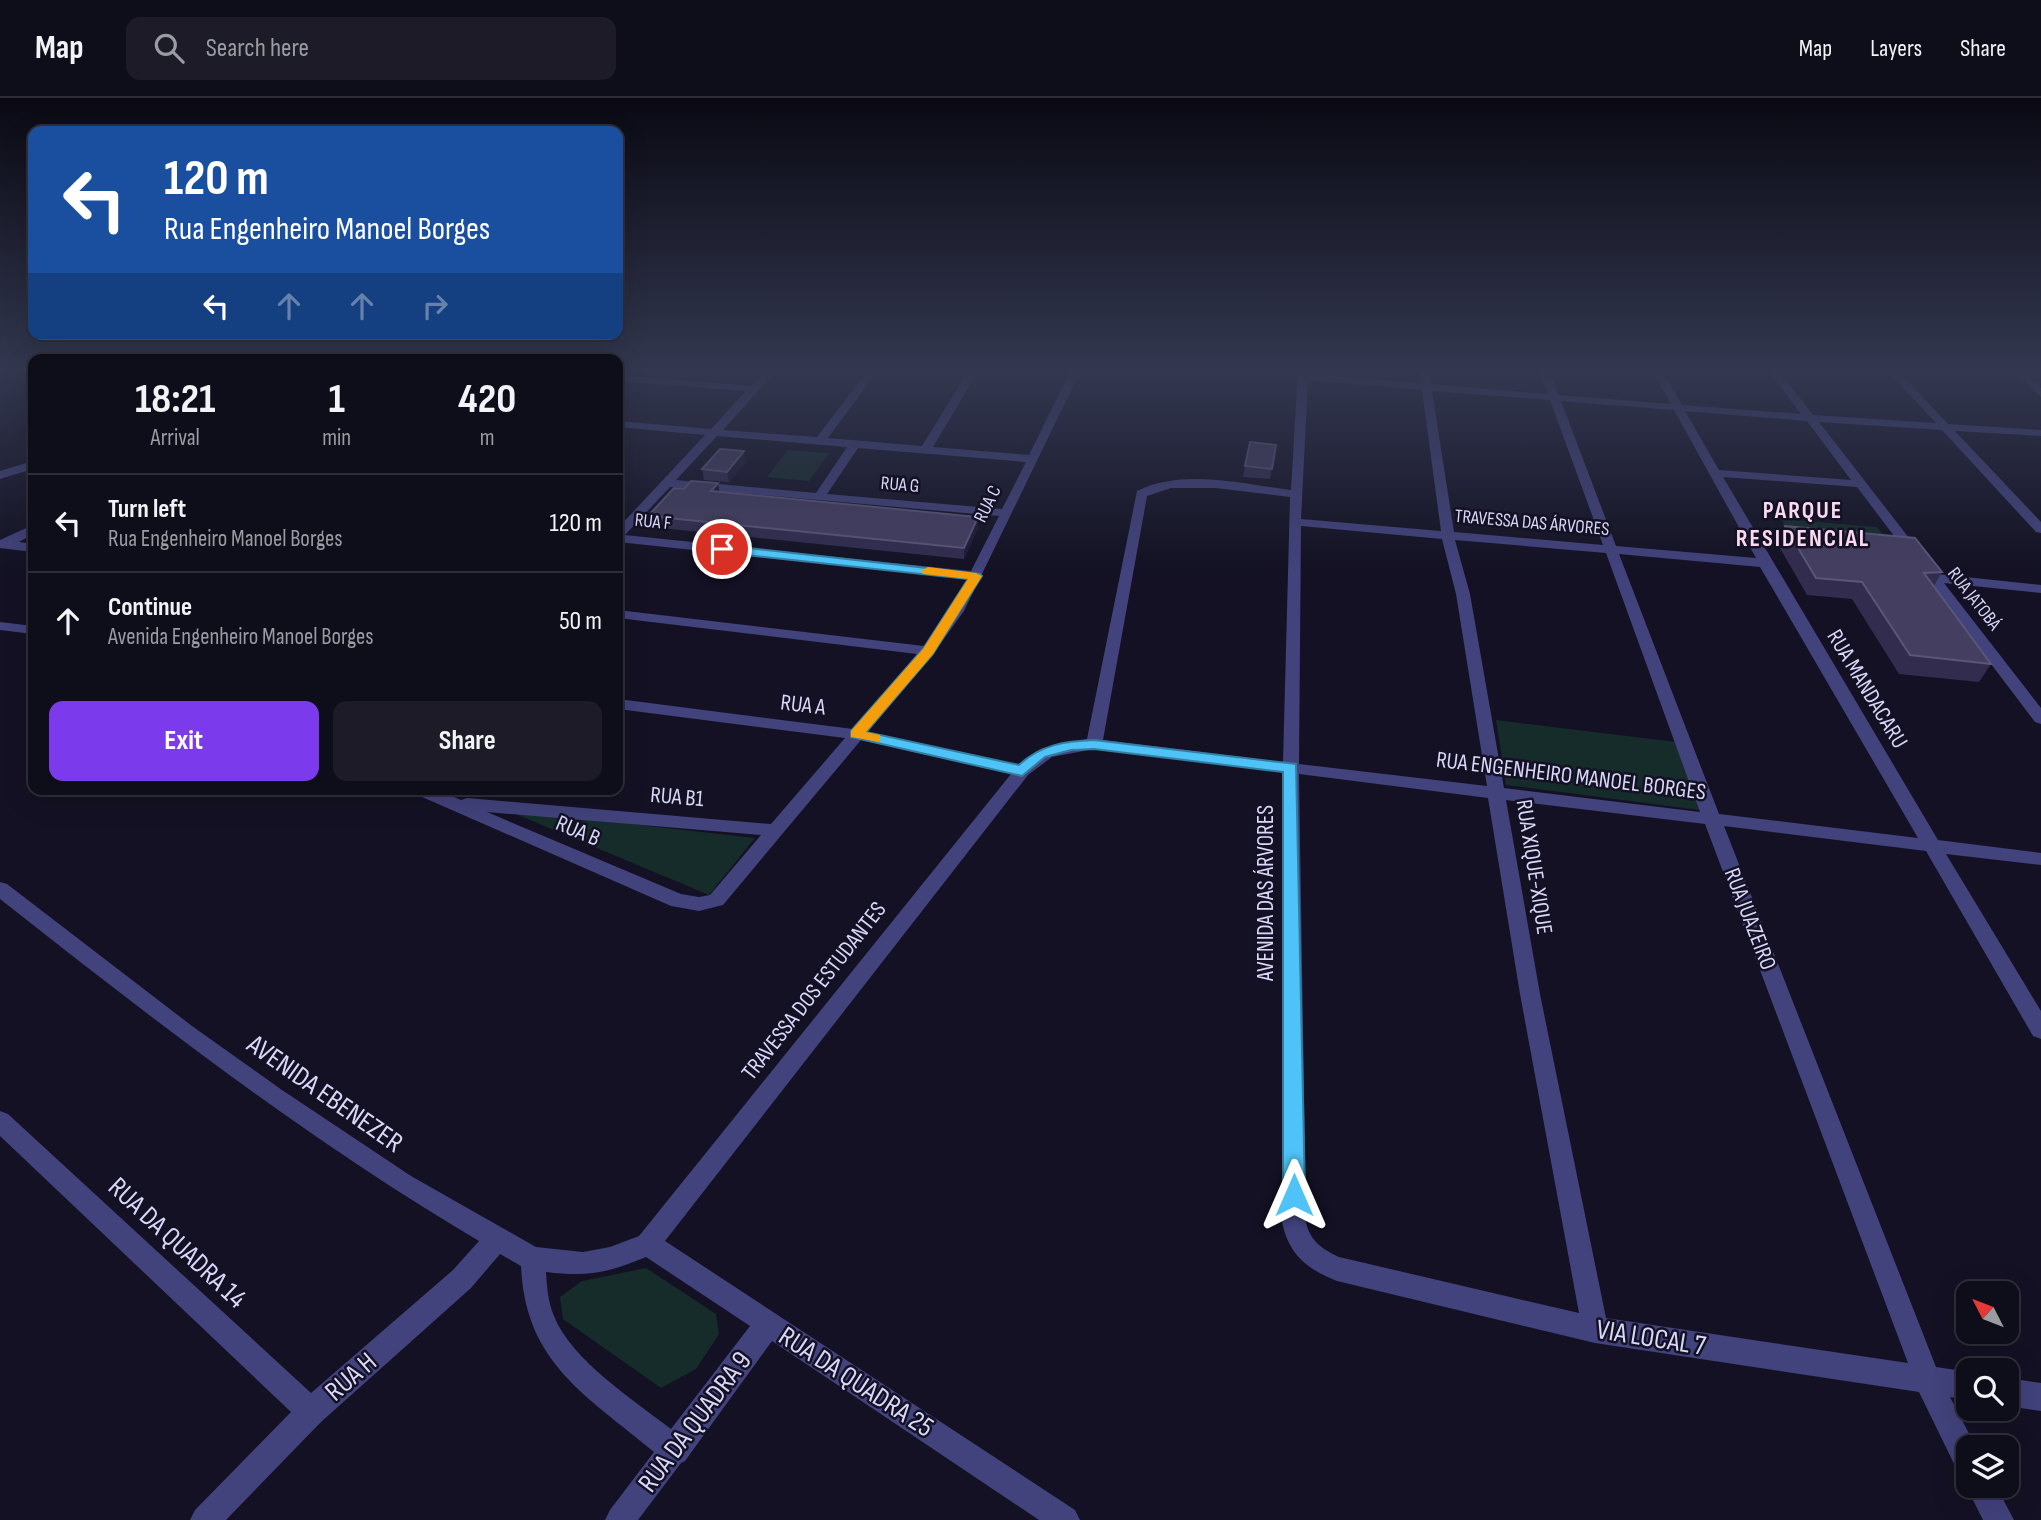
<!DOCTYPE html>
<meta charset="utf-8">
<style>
:root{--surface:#0e0d1a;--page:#1c1b27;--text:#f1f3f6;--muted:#9b9ca2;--line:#2e2d39;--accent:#7c3aed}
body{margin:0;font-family:"Sofia Sans Condensed",sans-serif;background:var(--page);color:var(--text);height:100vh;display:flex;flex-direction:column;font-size:26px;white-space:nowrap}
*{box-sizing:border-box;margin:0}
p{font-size:23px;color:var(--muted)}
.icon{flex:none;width:38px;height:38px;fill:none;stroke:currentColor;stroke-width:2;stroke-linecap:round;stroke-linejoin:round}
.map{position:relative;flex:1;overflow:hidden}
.drawer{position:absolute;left:28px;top:256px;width:595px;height:441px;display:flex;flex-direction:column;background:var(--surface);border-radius:14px;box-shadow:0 7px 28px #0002,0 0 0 2px var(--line)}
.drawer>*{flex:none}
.top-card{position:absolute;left:28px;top:28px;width:595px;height:214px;border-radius:14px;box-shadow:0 7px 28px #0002,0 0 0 2px var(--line);background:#1a4fa0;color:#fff;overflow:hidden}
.needle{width:46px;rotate:312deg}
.controls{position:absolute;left:1956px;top:1183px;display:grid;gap:14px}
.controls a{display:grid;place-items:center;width:63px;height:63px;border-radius:14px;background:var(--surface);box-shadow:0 7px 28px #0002,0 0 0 2px var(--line);font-size:35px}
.pin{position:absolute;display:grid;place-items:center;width:60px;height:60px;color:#fff;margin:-30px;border:4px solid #fff;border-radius:50%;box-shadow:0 2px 7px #0007}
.me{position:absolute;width:77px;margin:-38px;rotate:0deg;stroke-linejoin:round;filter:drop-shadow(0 0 5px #0008)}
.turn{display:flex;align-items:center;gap:24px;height:147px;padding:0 21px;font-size:32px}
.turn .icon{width:91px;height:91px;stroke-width:2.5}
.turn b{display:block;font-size:49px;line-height:60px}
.lanes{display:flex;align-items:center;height:66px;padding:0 21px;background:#0003;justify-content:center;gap:35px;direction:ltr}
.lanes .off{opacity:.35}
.eta{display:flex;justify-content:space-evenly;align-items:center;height:119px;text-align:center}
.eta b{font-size:42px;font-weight:700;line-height:49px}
.primary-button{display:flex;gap:14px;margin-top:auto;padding:14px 21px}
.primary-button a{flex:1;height:80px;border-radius:14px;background:var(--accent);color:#fff;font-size:28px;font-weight:700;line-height:80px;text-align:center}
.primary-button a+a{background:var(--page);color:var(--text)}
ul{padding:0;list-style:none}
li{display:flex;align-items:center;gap:21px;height:98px;padding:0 21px;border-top:2px solid var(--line)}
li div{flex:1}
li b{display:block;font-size:26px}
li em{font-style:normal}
header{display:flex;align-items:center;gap:42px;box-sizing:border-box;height:98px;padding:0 35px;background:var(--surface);border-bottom:2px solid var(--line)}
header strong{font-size:33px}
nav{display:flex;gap:38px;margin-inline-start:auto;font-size:24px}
.search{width:490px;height:63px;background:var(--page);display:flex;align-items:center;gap:18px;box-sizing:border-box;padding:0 24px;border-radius:14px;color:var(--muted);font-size:26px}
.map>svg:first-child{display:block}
.green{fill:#152c2a}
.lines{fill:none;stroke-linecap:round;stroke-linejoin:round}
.minor{fill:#42427c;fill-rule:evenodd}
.wall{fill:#322c4f}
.shaded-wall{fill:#1e1936}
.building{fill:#443e61;stroke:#5b5679;stroke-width:2}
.route{fill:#4fc3f7;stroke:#337fa1;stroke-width:2}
.slow{fill:#f59e0b}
.labels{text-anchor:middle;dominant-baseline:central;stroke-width:5;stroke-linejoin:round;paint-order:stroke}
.far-street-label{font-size:19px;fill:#dad8fa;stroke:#131123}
.street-label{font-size:23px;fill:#dad8fa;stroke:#131123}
.far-district-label{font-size:24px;font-weight:bold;letter-spacing:2px;fill:#fadaf0;stroke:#131123}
.near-street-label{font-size:28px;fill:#dad8fa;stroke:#131123}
</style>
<header>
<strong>Map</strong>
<div class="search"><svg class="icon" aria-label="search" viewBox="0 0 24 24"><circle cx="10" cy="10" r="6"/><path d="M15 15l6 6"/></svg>Search here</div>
<nav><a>Map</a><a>Layers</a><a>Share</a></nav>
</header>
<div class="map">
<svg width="2041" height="1422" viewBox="0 0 2041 1422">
<rect width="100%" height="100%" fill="#131123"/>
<path class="green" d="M788,352L829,355L809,383L767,379Z
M1781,421L1877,429L1896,454L1796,446Z
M1496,622L1677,644L1699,712L1506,687Z
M506,712L755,740L709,797Z
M646,1170L716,1216L719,1236L696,1271L661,1290L563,1221L560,1199L582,1183Z"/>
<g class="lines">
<path class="minor" d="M767,272H777L723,332L817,339L868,272H878L828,340L922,348L969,272H979L933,349L1029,357L1071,272H1081L964,513L933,556L868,634L1018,667L1040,651L1087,641L1137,393C1183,370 1242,386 1291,392L1298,272H1308V276L1421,285L1419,272H1429L1431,286L1548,296L1539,272H1549L1558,297L1671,306L1652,272H1662L1682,307L1801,316L1768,272H1778L1813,317L1936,325L1887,272H1897L1948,326L2041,332V338L1955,333L2041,424V435L2036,434L1942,332L1819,324L1937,476L2041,487V495L1944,485L2041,610V626L2035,624L1857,389L1723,379L1938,742L2041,755V767L1946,756L2041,913V941L2033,938L1926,753L1724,728L1936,1269L1969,1274V1302L1950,1299L1976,1349H1969V1388H1996L2014,1422H1983L1966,1388L1969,1380L1959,1376L1919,1294L1595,1245L1337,1183C1307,1171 1289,1157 1282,1124L1283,674L1094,651L1052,659L1028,677L665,1143L1075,1412L1080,1422H1039L772,1243L685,1363L681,1365L638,1422H605L610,1412L654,1354C586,1297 525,1265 521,1168L500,1156L471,1190L321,1324L226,1422H190L195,1412L291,1314L0,1038V1013L8,1016L311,1295L453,1172L479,1143C309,1043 155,923 0,801V784L7,786L192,928L282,992L411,1078L536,1149L583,1154L610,1149L639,1138L1011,676L861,642L723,807L699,813L671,808L413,695L411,691H435L461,702L467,700L771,726L845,640L618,611V601L853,631L917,556L618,520V512L924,548L950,512L967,481L618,444V430L705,337L618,329V323L711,331L746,293L618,283V277L752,288ZM1308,282L1422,292L1441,433L1301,421ZM1432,293L1550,302L1603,447L1454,434ZM1561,303L1674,312L1756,460L1616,448ZM1685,313L1807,323L1851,382L1719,372ZM717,338L847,349L816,395L676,382ZM858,350L1026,364L1002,411L827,396ZM670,389L999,418L971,473L625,437ZM1171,390H1216L1290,399L1283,664L1103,642L1147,398ZM1301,428L1442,441L1456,496L1487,688L1299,666ZM1455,442L1606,455L1700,714L1504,690L1470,496ZM1619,456L1760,469L1918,740L1719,716ZM1299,676L1488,700L1520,896L1579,1215L1339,1159C1322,1151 1310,1143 1306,1124ZM1506,702L1705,726L1908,1265L1606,1220L1540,896ZM487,714L761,737L710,797L699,799L681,796ZM646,1159L750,1228L671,1331C635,1303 571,1262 554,1218C548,1204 547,1189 546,1174C590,1179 606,1175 646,1159Z
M2013,272H2023L2041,290V299Z
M33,363V371L0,381V373Z
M33,427V436L19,444L33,446V454L0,450V442Z
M0,524L33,528V536L0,532Z
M2007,1280L2041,1285V1313L2007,1308Z"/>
</g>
<path class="wall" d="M1276,347L1270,381L1243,379L1245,368Z
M746,364L729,384L704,382L702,371Z
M718,385L719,394L978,430L964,461L651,429L648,418L684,391Z
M1785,428L1942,474L1934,488L1991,566L1979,584L1899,576L1852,501L1807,497L1777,445Z"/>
<path class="shaded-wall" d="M744,353L746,364L729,384L727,374Z
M718,385L720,396L711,393Z
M978,419V430L964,461V450Z"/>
<path class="building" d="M1250,344L1276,347L1272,371L1245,368Z
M720,351L744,353L727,374L702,371Z
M691,383L718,385L711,393L978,419L964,450L648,418L674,390L684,391Z
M1785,428L1915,440L1942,474L1924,475L1991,566L1910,557L1862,484L1816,480Z"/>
<linearGradient id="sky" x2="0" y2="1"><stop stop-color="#0a0913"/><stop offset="0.58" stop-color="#333850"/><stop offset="1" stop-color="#333850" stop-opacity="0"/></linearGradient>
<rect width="2041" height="471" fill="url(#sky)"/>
<path class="route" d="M722,447L980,476L982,478L933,556L866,634L1019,667C1040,647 1065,643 1094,642L1296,666L1305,1097L1302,1105L1294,1107L1286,1105L1283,1097V674L1094,651L1071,652L1045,659L1022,678L851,639V633L923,551L968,481L718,454L716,451Z"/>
<path class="slow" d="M928,469L976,475L982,478L933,556L866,634L880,637V644L851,639V633L923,551L968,481L923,476L921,473Z"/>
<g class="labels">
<g class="far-street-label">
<text transform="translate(900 387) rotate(5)">RUA G</text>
<text transform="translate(988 406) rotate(-64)">RUA C</text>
<text transform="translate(653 424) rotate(6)">RUA F</text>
<text transform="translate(1532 425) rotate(5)">TRAVESSA DAS ÁRVORES</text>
<text transform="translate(1974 501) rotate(52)">RUA JATOBÁ</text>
</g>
<g class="street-label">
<text transform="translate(1867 591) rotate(59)">RUA MANDACARU</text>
<text transform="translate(803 607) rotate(7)">RUA A</text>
<text transform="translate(1571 678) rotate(7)">RUA ENGENHEIRO MANOEL BORGES</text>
<text transform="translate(677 699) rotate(5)">RUA B1</text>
<text transform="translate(578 733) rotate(23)">RUA B</text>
<text transform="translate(1534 769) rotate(81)">RUA XIQUE-XIQUE</text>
<text transform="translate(1266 795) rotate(-90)">AVENIDA DAS ÁRVORES</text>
<text transform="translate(1750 821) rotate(69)">RUA JUAZEIRO</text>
<text transform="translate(814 893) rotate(-52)">TRAVESSA DOS ESTUDANTES</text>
</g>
<g class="far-district-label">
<text x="1803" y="412">PARQUE<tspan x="1803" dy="28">RESIDENCIAL</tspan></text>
</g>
<g class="near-street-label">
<text transform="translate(325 996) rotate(35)">AVENIDA EBENEZER</text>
<text transform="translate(177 1145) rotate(43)">RUA DA QUADRA 14</text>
<text transform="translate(1651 1240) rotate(9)">VIA LOCAL 7</text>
<text transform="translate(351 1279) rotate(-41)">RUA H</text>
<text transform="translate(856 1284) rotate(33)">RUA DA QUADRA 25</text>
<text transform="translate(695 1324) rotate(-53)">RUA DA QUADRA 9</text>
</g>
</g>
</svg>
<div class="controls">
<a><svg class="needle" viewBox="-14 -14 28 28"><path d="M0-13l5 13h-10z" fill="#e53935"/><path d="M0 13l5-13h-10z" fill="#9b9ca2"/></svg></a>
<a><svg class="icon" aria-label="search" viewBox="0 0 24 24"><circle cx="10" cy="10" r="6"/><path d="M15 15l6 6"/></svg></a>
<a><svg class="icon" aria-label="layers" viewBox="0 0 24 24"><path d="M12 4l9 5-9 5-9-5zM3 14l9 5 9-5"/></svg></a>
</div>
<div class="pin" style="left:722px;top:451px;background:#d93025"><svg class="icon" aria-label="arrive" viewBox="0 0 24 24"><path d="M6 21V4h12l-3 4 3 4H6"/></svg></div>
<svg class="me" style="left:1294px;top:1097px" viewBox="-20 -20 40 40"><path d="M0-17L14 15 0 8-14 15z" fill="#4fc3f7" stroke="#fff" stroke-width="4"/></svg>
<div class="top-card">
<div class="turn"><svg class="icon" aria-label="left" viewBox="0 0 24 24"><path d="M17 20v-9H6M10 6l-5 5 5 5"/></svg><div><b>120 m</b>Rua Engenheiro Manoel Borges</div></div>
<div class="lanes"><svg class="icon" aria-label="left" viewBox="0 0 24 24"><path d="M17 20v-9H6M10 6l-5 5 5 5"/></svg><svg class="icon off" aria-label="ahead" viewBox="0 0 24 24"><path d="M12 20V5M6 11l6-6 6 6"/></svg><svg class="icon off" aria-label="ahead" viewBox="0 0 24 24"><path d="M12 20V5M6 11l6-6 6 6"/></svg><svg class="icon off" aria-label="right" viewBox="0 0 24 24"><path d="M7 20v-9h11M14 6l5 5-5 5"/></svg></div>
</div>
<section class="drawer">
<div class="eta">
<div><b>18:21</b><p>Arrival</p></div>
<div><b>1</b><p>min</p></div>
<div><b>420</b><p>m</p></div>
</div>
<ul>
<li><svg class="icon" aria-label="left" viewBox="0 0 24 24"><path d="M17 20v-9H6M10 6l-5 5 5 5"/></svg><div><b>Turn left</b><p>Rua Engenheiro Manoel Borges</p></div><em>120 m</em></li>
<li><svg class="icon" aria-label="ahead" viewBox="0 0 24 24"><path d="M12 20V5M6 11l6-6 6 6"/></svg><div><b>Continue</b><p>Avenida Engenheiro Manoel Borges</p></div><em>50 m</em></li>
</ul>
<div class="primary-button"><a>Exit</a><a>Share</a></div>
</section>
</div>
